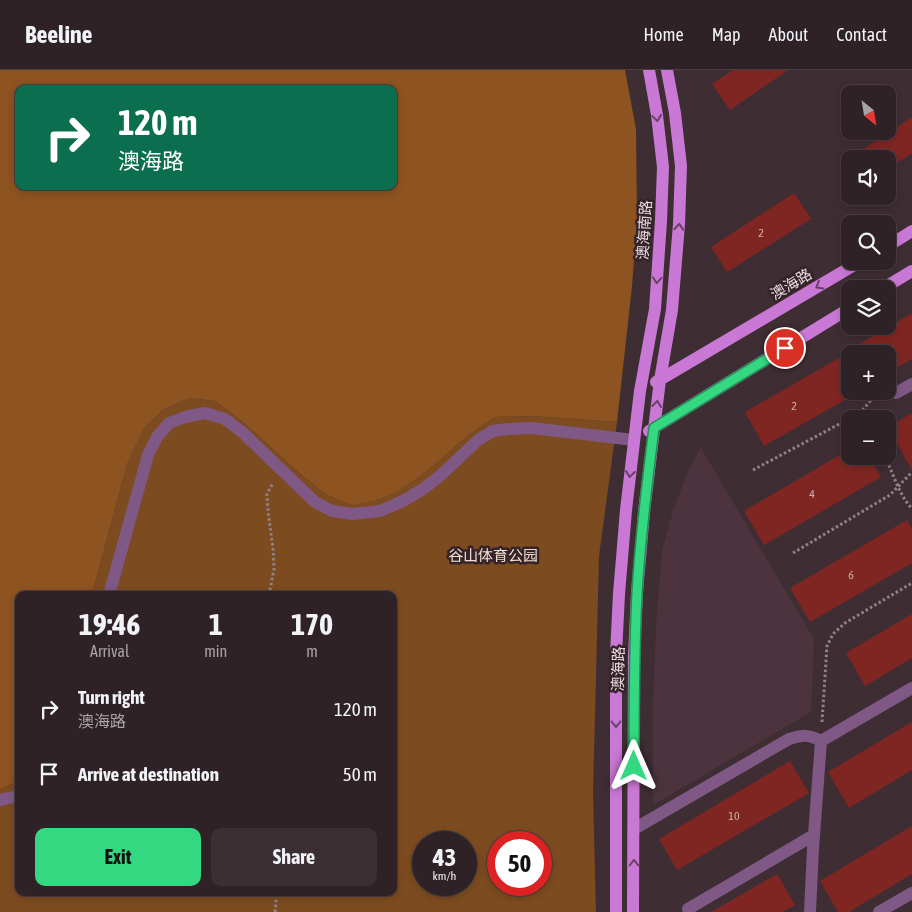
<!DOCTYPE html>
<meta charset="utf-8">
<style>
:root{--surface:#2f2227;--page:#3b2f33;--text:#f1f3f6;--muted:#a7a4a7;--line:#4a3f44;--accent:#34d881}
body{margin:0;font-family:"Asap Condensed","Noto Sans SC",sans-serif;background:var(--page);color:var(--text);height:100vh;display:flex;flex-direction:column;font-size:19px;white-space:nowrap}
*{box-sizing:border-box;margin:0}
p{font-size:16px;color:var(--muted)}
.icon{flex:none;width:28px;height:28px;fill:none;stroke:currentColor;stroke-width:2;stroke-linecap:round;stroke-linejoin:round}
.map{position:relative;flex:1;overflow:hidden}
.side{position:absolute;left:15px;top:521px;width:382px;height:305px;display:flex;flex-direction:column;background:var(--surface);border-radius:10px;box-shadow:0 2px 8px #0003,0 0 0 1px var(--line)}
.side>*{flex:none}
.banner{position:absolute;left:15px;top:15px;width:382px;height:105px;border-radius:10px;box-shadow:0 2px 8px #0003,0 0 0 1px var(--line);background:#0b6e4f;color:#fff;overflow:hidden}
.needle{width:32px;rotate:150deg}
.fabs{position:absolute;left:841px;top:15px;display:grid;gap:10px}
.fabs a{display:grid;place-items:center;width:55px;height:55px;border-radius:10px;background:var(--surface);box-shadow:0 2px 8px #0003,0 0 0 1px var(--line);font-size:25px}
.speed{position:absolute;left:412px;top:761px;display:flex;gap:10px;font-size:25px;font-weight:700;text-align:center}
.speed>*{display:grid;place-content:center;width:65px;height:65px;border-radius:50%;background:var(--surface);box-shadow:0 2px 8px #0003,0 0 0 1px var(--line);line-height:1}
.speed small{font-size:12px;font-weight:400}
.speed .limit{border:8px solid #d22;background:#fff;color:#111}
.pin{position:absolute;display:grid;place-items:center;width:42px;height:42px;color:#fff;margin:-21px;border:2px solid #fff;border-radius:50%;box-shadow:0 1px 5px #0007}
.me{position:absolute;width:55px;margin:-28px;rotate:0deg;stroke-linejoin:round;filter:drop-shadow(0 0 4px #0008)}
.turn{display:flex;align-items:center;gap:18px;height:105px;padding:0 20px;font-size:22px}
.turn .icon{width:65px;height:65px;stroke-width:2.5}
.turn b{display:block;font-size:35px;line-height:42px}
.eta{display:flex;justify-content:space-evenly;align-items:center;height:85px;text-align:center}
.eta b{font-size:30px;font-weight:700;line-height:35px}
.action{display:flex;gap:10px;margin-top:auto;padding:10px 20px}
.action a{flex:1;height:58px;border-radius:10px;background:var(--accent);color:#111;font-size:20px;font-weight:700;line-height:58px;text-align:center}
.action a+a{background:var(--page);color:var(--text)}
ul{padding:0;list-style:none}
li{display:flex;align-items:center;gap:15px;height:65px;padding:0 20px}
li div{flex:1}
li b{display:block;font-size:19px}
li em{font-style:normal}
header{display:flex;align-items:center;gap:30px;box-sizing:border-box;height:70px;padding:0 25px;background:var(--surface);border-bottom:1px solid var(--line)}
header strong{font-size:24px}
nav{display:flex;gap:28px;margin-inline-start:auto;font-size:18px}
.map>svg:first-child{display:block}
.built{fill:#4d333d}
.green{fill:#7d4b20;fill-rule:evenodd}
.forest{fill:#8d5320;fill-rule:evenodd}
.building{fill:#802622}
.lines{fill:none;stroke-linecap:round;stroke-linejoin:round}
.path{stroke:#918288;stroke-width:3;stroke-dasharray:2.5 2.5;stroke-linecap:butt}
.minor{stroke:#7f5885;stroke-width:12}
.major{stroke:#ca78d5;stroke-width:12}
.oneway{stroke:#694166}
.route-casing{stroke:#228c54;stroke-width:12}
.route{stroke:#34d881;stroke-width:9}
.labels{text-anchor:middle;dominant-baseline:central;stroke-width:5;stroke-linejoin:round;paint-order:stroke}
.number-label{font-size:12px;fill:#ceaeb0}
.street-label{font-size:15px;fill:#e8dbe0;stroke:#35232a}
.park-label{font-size:15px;fill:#f2ddce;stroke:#35232a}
</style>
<header>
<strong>Beeline</strong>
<nav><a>Home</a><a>Map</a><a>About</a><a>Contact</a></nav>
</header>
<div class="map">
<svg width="912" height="842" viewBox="0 0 912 842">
<rect width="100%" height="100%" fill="#3f2d34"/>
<path class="built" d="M701,378L814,569L811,642L653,735V636L656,556L662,481L673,441L687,404Z"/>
<path class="green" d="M189,328L215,331L243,352L297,401L325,424L351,435L402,419L431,398L467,366L495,347L532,346L617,352L599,486L593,722L596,842H0V719L19,711V822H394V525H92L127,394L145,357L163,340ZM424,772H466V815H424ZM499,772H541V815H499Z"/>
<path class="forest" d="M0,0H625L636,59L637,150L632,216L617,352L532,346L495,347L467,366L431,398L402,419L376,430L351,435L325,424L297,401L243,352L215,331L189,328L163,340L145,357L127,394L92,525H19V711L0,719ZM19,19H394V116H19Z"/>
<path class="building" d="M733,0H788L730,40L712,14Z
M912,47V83L888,99V89H848Z
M794,123L811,149L727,202L711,177Z
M912,243V289L888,303V284H850V327L764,376L745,342L846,284H843Z
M912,343V400L888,357Z
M850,379V386H869L881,407L764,475L744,441Z
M907,450L912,459V493L810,552L790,518Z
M912,544V588L865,616L846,583Z
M912,652V700L849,738L828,702Z
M790,691L809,723L677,800L659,769Z
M912,756V804L849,842H838L820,811Z
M777,804L795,835L782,842H711Z"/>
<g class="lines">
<path class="path" d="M885,386L898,417L905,430L912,439
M753,400L860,343L879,321
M793,483L890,425L912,402
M269,525L274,499L273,478L268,442L267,424L273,413
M822,652L827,576L833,564L845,553L912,513
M275,842L277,822"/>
<path class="minor" d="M896,323L912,314
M109,525L148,385L157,367L169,353L185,347L205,343L225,349L242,362L315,432L332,441L353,444L380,441L403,431L423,419L440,406L478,370L493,361L509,359L531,358L634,370
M0,730L19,726
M634,759L789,669C803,665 808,664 821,671
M688,839L814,765
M810,842L813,779L821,671L912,618
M879,842L912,823"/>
<path class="major" d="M888,176L912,161
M882,219L912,201
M656,312L861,191
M649,361L850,238
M616,842V584L619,524L626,440L640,321L655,239L661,151L663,97L657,45L649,0
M633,842L634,586L637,522L644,442L660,310L672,240L679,154L681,96L675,43L667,0"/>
</g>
<defs><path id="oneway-chevron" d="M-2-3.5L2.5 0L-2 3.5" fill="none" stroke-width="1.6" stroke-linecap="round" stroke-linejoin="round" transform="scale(1.25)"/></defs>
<g class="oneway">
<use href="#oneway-chevron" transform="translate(657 48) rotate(82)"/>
<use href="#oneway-chevron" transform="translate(679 157) rotate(-86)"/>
<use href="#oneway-chevron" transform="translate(657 210) rotate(94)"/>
<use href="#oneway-chevron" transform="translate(819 216) rotate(149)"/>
<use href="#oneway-chevron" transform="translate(657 334) rotate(-83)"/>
<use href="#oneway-chevron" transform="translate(630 404) rotate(97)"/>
<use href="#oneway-chevron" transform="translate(616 654) rotate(90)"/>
<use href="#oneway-chevron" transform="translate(634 793) rotate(-90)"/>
</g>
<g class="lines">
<defs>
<path id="route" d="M634,696C634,638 634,581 637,524C640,468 647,413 654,358L785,278"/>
</defs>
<use href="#route" class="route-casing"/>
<use href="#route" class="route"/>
</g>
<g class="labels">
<g class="number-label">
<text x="761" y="163">2</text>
<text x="794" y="336">2</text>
<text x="812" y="424">4</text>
<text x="851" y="505">6</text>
<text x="734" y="746">10</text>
</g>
<g class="street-label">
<text transform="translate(644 160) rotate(-86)">澳海南路</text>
<text transform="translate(791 214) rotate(-31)">澳海路</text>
<text transform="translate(618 599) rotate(-89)">澳海路</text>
</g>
<g class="park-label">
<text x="493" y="485">谷山体育公园</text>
</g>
</g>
</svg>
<div class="fabs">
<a><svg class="needle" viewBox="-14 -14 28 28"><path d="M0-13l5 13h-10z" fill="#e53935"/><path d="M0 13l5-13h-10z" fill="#a7a4a7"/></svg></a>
<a><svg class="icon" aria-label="sound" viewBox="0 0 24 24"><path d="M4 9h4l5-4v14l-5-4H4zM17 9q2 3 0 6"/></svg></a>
<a><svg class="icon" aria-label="search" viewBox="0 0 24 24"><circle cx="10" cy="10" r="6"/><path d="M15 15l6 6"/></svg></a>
<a><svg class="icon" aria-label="layers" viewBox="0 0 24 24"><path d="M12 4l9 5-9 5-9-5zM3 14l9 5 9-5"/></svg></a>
<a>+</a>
<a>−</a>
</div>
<div class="speed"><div>43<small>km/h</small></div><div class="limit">50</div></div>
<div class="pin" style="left:785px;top:278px;background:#d93025"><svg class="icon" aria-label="arrive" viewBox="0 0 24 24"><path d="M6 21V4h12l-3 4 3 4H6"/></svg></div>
<svg class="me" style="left:634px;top:696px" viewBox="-20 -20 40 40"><path d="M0-17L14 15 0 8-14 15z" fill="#34d881" stroke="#fff" stroke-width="4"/></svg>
<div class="banner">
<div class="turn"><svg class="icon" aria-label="right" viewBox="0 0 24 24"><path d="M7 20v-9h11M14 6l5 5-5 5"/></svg><div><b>120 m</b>澳海路</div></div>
</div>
<section class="side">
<div class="eta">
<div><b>19:46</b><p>Arrival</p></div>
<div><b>1</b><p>min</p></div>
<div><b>170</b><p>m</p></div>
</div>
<ul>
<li><svg class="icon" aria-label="right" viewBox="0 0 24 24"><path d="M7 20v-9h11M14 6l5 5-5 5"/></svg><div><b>Turn right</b><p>澳海路</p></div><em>120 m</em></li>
<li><svg class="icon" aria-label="arrive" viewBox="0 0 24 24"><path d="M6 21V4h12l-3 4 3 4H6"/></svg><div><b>Arrive at destination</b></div><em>50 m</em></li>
</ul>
<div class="action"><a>Exit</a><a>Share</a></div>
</section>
</div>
